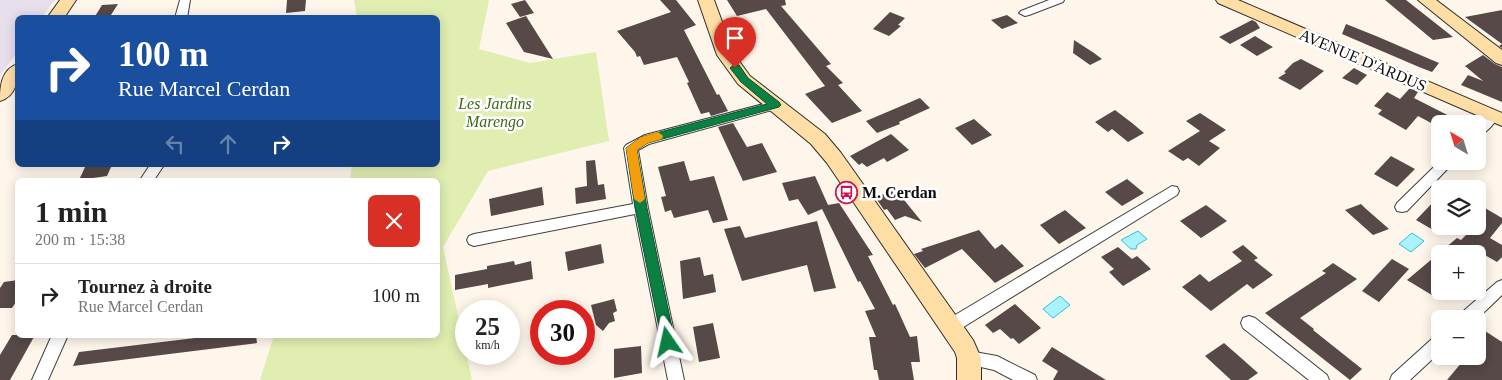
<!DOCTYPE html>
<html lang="fr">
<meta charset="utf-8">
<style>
:root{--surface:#fff;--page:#f6f6f6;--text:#222;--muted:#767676;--line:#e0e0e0}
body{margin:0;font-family:"Times New Roman",serif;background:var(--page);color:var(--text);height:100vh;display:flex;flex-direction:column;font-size:19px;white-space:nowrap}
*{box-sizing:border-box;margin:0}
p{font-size:16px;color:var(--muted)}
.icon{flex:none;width:28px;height:28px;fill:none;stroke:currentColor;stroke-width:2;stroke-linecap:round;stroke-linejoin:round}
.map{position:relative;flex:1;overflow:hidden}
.sheet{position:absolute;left:15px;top:178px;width:425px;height:160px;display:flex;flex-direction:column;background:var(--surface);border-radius:8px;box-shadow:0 2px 12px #0003}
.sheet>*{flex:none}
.top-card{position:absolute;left:15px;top:15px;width:425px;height:152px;border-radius:8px;box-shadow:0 2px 12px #0003;background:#1a4fa0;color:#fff;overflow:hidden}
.needle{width:32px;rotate:322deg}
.buttons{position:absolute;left:1431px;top:115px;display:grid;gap:10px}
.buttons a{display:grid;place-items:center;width:55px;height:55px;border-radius:8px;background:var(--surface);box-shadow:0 2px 12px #0003;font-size:25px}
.speed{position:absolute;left:455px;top:300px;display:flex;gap:10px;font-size:25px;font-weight:700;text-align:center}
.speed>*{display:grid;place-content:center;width:65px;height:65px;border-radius:50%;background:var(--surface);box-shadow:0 2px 12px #0003;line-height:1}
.speed small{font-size:12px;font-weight:400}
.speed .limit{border:8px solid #d22;background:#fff;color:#111}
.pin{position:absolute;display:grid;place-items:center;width:42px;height:42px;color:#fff;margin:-51px -21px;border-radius:50% 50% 50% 0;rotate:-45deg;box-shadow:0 0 5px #0007}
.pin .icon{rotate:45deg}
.me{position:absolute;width:55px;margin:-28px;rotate:349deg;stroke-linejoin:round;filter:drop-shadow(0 0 4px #0008)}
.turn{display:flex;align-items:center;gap:18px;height:105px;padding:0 20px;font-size:22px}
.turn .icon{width:65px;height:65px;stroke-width:2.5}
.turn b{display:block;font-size:35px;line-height:42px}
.lanes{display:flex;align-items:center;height:48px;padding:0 20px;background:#0003;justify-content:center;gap:25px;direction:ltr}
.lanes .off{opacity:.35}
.round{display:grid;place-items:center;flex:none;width:52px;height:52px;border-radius:8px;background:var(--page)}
.head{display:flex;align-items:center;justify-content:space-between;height:85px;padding:0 20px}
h1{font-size:30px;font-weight:700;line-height:38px}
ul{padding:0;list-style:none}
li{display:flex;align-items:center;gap:15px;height:65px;padding:0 20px;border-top:1px solid var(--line)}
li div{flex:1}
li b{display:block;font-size:19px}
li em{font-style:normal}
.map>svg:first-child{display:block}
.industrial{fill:#e7dfec}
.green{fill:#e0eeb1}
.water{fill:#aaf3fd;stroke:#29c3db}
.building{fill:#564947}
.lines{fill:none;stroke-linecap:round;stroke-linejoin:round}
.street-casing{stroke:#3f3f3f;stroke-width:2}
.secondary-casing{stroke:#2e2e2e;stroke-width:2}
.street{fill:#fff;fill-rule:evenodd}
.secondary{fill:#ffdea6;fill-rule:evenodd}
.route{fill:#0b8043;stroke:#07532c}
.slow{fill:#f59e0b}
.labels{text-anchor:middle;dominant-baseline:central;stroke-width:5;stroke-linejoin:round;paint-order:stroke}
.street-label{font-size:16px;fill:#0c0c0c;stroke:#fff}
.park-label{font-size:16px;font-style:italic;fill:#3e6a16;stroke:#fff}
.poi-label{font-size:16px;font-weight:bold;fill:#0c0c0c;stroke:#fff;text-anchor:start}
</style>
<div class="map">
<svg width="1502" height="380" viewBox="0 0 1502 380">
<rect width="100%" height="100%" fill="#fff6eb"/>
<path class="industrial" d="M0,0H55L42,17L18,18L17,52L0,76Z"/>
<path class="green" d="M354,0H489L479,49L530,63L596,52L609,141L488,171L443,247L472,380H260L274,335H438V180H350L352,165H438V18L357,17Z"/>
<path class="water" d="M1138,231L1147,239L1137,245L1136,249H1131L1121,240Z
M1412,233L1424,241L1411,252L1399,244Z
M1060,296L1070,305L1053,318L1043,309Z"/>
<path class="building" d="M287,0H306L305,11L286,13Z
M525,0L534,13L520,17L511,4Z
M660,0H676L696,25L684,30L717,95L719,94L728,111L711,116L709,112L701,114L687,83L689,82L677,57L644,65L640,56L637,57L635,52L617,31L671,12Z
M727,0H785L786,5L781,6L831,64L826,66L843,83L838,85L862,111L832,123L805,94L825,86L766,9L737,16Z
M1385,0H1406L1453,37L1433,40Z
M118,4L109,18H94L102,5Z
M1502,10V48L1499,46L1502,44L1465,17Z
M890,12L905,18L898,25L901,26L889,36L873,29Z
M1007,15L1018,23L1002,29L991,20Z
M526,16L553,59L524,52L506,23Z
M1252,20L1256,22L1260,28L1230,44L1219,37Z
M1346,24L1376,36L1439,63L1432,72L1419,67L1342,34Z
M1255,36L1273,47L1257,56L1240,45Z
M1074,40L1094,53L1102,59L1090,65L1073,53Z
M1483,55L1495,64L1502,67V102L1461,85L1468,75L1483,81L1465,66Z
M1301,59L1324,71L1300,90L1278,78L1286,73L1284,72L1293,63Z
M1354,68L1367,75L1357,85L1342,78Z
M1410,88L1418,92L1414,98L1465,124H1433L1418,116L1406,130L1378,114L1382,110L1374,106L1387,92L1400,99Z
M920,98L930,108L899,122L900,124L877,133L866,121Z
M1115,110L1132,123L1144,133L1128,142L1112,129L1108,132L1095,122Z
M1200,113L1226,130L1209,141L1220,148L1199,166L1188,158L1183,161L1168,151L1200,131L1186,121Z
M974,119L992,135L972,145L955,128Z
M733,123L747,147L762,143L777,172L743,181L718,127Z
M891,134L909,150L887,162L884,158L867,167L862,163L859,165L850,156Z
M1391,156L1415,169L1397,187L1374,174Z
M595,160L598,185L604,184L606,199L576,204L575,188L587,186L586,161Z
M684,161L690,181L714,176L728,220L713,223L708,210L674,218L671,210L665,212L661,197L666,196L658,167Z
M86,165H112L107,176L79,180Z
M815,176L828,205L839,203L873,255L868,256L893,305L895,304L910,337L917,336L920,362H911L914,380H879L877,370H874L869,337H876L865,311L875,309L860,281L858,282L822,209L808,215L798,199L789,201L782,183Z
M1127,179L1144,193L1122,206L1105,192Z
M542,187L544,205L491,216L489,199Z
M896,190L922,222L905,216L895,220L887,209L884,210L875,197Z
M1440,195V234L1416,220Z
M1361,204L1365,208L1389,229L1373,235L1345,210Z
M1478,204L1502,218V223L1490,238L1502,245V257L1497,262L1483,254H1440V300L1407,280L1457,238L1461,240L1475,226H1478Z
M1206,205L1227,221L1201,238L1180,221Z
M1065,210L1086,228L1059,244L1040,225Z
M817,221L836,288L814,292L807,265L742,281L724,229L740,226L745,238Z
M979,230L995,249L1002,244L1024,266L995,283L962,249L925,268L914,254L923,251L921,249Z
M601,244L604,263L568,271L565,252Z
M1243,245L1258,258L1254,260L1273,275L1253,289L1247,284L1211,311L1182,287L1200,274L1209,282L1242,261L1232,252Z
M1118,247L1132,259L1137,256L1151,269L1123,286L1109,272L1114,269L1101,257Z
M700,257L704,276L713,274L716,292L683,299L680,261Z
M1392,259L1409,269L1379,302L1362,291Z
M514,261L515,265L531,261L533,279L488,288V284L455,290V275L487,269V266Z
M1333,263L1357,279L1300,318L1314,329L1313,330L1362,369L1350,380L1265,313L1326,273L1322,271Z
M18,280V299L12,308H0V288L4,282Z
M614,299L617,311L613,313L615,321L609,323L603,331L596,325L591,305Z
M1015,304L1041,328L1019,344L1013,338L1011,339L1000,329L993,333L985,325Z
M713,323L720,358L699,362L693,327Z
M1485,331L1502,342V380H1447L1467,356H1478V339Z
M12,335H35L10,380H0V355Z
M220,335H256L257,343L73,366L79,352Z
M1224,343L1240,357L1258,373L1248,380H1231L1205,356Z
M641,346L642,373L614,378V349Z
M1052,347L1106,380H1053L1058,371L1042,361Z"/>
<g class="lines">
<defs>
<path id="street" d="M180,0H190L187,18H175Z
M1049,0H1064L1063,2L1029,15L1025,16L1019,13L1021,11Z
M775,101L781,105L779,108L649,144L638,150L648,208L684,380H668L635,214L474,246L469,244L467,240L469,236L474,234L633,204L624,148L626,145L645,135Z
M1493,112L1499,116C1495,123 1486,134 1478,135V124L1489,113Z
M1440,161H1455L1407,211L1402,212L1397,211L1395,207L1397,203Z
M150,165H164L154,180H140Z
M1172,186L1177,187L1179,191L1177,195L957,331L951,333L945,331L943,326L945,321Z
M1502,280V295L1477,319H1458L1460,314L1497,282Z
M1249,316L1255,318L1327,375L1329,380H1309L1243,328L1241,323L1243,318Z
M52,335H68L48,380H32Z
M1440,335V352L1410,380H1390L1392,375L1434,337Z
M969,351L997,356L1035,375L1037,380H1013L994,370L963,363L961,358L963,353Z"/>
<path id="secondary" d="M60,0H76L64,18H47Z
M698,0H714L734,54L750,76L825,134L841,153L973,340L981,358V380H957V358L955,352L827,163L811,144L738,84L717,55Z
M1216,0H1238L1502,113V126L1218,3Z
M1418,0H1436L1502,50V65L1496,63Z
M18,64C18,79 17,96 0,101C0,87 1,69 18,64Z"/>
</defs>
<use href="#street" class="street-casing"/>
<use href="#secondary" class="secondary-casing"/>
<use href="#street" class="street"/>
<use href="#secondary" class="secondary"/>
</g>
<path class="route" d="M735,64L739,65L748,78L779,102L781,105L779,107L648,143L637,150L647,208L675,342L673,346L668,348L664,346L662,342L635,208L626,148L641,137L767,104L741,82L730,68Z"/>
<path class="slow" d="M658,132L663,136L662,139L648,143L637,150L645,199L640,203L634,199L626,148L641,137Z"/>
<defs>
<symbol id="bus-ring" viewBox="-11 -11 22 22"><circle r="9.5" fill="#fff" stroke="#ca164e" stroke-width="1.5"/><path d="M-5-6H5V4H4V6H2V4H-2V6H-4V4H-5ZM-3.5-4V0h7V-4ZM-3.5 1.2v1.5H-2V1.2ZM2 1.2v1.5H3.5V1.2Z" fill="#ca164e"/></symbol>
</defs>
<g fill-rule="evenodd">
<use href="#bus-ring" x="834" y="180" width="25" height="25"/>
</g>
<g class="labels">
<g class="street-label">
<text transform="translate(1363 60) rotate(23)">AVENUE D'ARDUS</text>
</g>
<g class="park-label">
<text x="495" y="103">Les Jardins<tspan x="495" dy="18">Marengo</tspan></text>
</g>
<g class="poi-label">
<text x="862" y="192">M. Cerdan</text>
</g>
</g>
</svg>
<div class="buttons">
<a><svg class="needle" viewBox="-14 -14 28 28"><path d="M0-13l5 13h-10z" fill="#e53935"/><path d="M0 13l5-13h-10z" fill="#767676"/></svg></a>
<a><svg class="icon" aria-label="layers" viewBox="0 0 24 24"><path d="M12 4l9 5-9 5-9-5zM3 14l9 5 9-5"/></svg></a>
<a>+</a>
<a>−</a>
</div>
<div class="speed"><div>25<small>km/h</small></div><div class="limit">30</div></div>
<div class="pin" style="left:735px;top:68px;background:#d93025"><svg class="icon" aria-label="arrive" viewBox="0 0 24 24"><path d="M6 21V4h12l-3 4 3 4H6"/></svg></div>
<svg class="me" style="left:668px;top:342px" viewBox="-20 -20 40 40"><path d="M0-17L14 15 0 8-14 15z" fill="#0b8043" stroke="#fff" stroke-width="4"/></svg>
<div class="top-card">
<div class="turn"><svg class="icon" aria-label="right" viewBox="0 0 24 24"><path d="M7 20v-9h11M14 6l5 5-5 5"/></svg><div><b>100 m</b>Rue Marcel Cerdan</div></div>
<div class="lanes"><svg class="icon off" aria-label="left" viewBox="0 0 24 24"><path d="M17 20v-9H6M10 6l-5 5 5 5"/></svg><svg class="icon off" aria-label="ahead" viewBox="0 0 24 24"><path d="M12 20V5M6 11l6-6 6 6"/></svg><svg class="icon" aria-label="right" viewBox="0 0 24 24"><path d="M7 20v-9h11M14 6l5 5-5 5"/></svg></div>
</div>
<section class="sheet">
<div class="head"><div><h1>1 min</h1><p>200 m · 15:38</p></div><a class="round" style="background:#d93025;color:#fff"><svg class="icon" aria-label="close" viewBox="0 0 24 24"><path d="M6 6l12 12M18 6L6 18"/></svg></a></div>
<ul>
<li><svg class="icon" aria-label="right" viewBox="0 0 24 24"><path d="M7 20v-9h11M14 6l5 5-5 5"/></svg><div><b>Tournez à droite</b><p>Rue Marcel Cerdan</p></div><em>100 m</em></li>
</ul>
</section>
</div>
